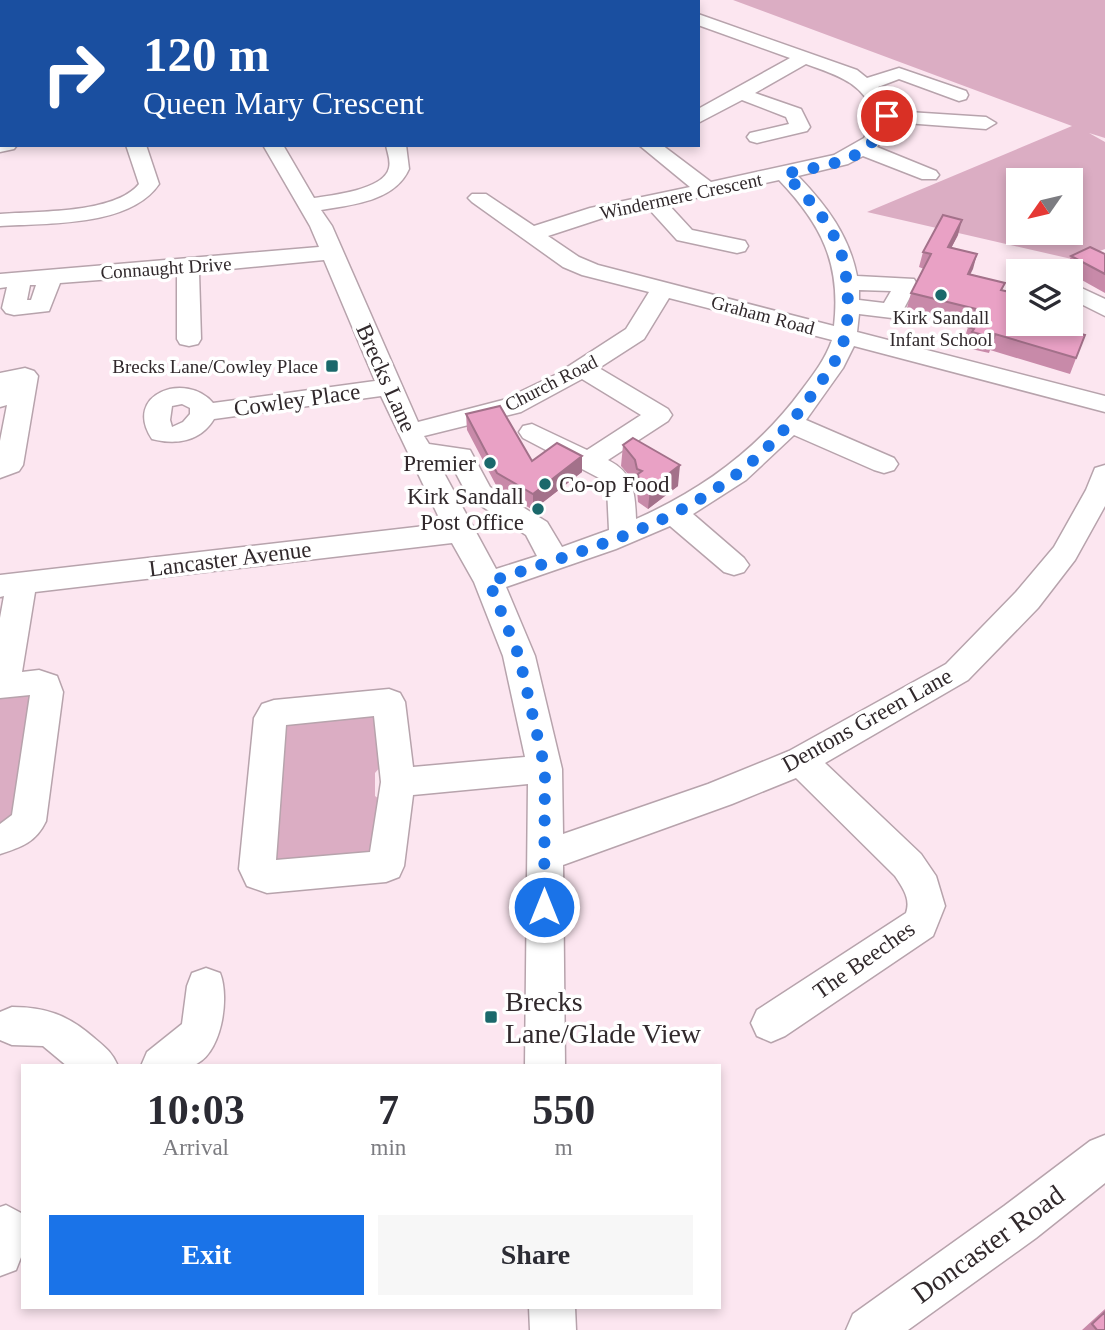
<!DOCTYPE html>
<style>
:root{--surface:#fff;--page:#f7f7f7;--text:#2b2b33;--muted:#7c7c81;--accent:#1a73e8}
body{margin:0;font-family:"Times New Roman",serif;background:var(--page);color:var(--text);height:100vh;display:flex;flex-direction:column;font-size:26px;white-space:nowrap}
*{box-sizing:border-box;margin:0}
p{font-size:23px;color:var(--muted)}
.icon{flex:none;width:38px;height:38px;fill:none;stroke:currentColor;stroke-width:2;stroke-linecap:round;stroke-linejoin:round}
.map{position:relative;flex:1;overflow:hidden}
.panel{position:absolute;left:21px;top:1064px;width:700px;height:245px;display:flex;flex-direction:column;background:var(--surface);border-radius:0px;box-shadow:0 4px 10px #0003}
.panel>*{flex:none}
.hud{position:absolute;left:0px;top:0px;width:700px;height:147px;box-shadow:0 4px 10px #0003;background:#1a4fa0;color:#fff;overflow:hidden}
.needle{width:46px;rotate:236deg}
.tools{position:absolute;left:1006px;top:168px;display:grid;gap:14px}
.tools a{display:grid;place-items:center;width:77px;height:77px;border-radius:0px;background:var(--surface);box-shadow:0 4px 10px #0003;font-size:35px}
.pin{position:absolute;display:grid;place-items:center;width:60px;height:60px;color:#fff;margin:-30px;border:4px solid #fff;border-radius:50%;box-shadow:0 2px 7px #0007}
.me{position:absolute;width:77px;margin:-38px;rotate:0deg;stroke-linejoin:round;filter:drop-shadow(0 0 5px #0008)}
.turn{display:flex;align-items:center;gap:24px;height:147px;padding:0 28px;font-size:32px}
.turn .icon{width:91px;height:91px;stroke-width:2.5}
.turn b{display:block;font-size:49px;line-height:60px}
.eta{display:flex;justify-content:space-evenly;align-items:center;height:119px;text-align:center}
.eta b{font-size:42px;font-weight:700;line-height:49px}
.primary-button{display:flex;gap:14px;margin-top:auto;padding:14px 28px}
.primary-button a{flex:1;height:80px;border-radius:0px;background:var(--accent);color:#fff;font-size:28px;font-weight:700;line-height:80px;text-align:center}
.primary-button a+a{background:var(--page);color:var(--text)}
.map>svg:first-child{display:block}
.green{fill:#dbadc3;fill-rule:evenodd}
.lines{fill:none;stroke-linecap:round;stroke-linejoin:round}
.minor-casing{stroke:#b7a3ac;stroke-width:3}
.minor{fill:#fff;fill-rule:evenodd}
.wall{fill:#c88aa9}
.shaded-wall{fill:#a3718a}
.building{fill:#e9a1c5;stroke:#a3718a;stroke-width:2}
.route{stroke:#1a73e8;stroke-width:12;stroke-dasharray:0 21.6}
.poi-dot{fill:#1b686b;stroke:#fff;stroke-width:2.5}
.labels{text-anchor:middle;dominant-baseline:central;stroke-width:7;stroke-linejoin:round;paint-order:stroke}
.far-street-label{font-size:19px;fill:#31292c;stroke:#fff}
.far-poi-label{font-size:19px;fill:#31292c;stroke:#fff}
.street-label{font-size:23px;fill:#31292c;stroke:#fff}
.poi-label{font-size:23px;fill:#31292c;stroke:#fff;text-anchor:end}
.near-poi-label{font-size:28px;fill:#31292c;stroke:#fff;text-anchor:start}
.near-street-label{font-size:28px;fill:#31292c;stroke:#fff}
</style>
<div class="map">
<svg width="1105" height="1330" viewBox="0 0 1105 1330">
<rect width="100%" height="100%" fill="#fce6f0"/>
<path class="green" d="M733,0H1105V138L1089,133L1105,142V249L1076,260L867,212L1072,126ZM1018,180H1071V233H1018Z
M31,693L20,817L0,833V694Z
M368,710L381,721L387,759L375,773V796L386,804L381,856L277,871L268,856L277,727L288,718Z"/>
<g class="lines">
<defs>
<path id="minor" d="M167,0H184L185,2H168Z
M295,0H318L294,2Z
M621,0H638L639,2H622Z
M698,14L857,70L867,78L899,68L966,91L968,95L966,99L959,101L899,79L878,87L886,95L893,111L986,117L996,123L986,129L892,122L877,147L936,171L939,175L936,179H922L863,156L848,164L798,176C826,205 849,235 857,276L914,279L917,284L900,316L892,318L859,314L857,332L1105,396V412L854,346L843,368L806,420L894,458L898,464L894,470L884,473L874,470L794,435L746,480L693,514L744,558L749,565L744,572L734,575L724,572L670,526L616,549L506,587L535,656L562,769L563,834L708,784L789,751L946,664L1016,592L1054,547L1086,490L1095,468L1105,465V506L1075,560L1038,608L968,680L825,763L921,854L936,876L945,906L933,936L785,1036L771,1042L757,1036L751,1023L757,1010L906,913C911,899 903,888 895,876L796,778L732,804L563,865L565,1066H525L528,784L413,795L404,866L399,877L386,882L267,893L247,886L239,869L254,718L262,704L274,700L389,689L400,693L405,702L413,767L525,757L503,656L474,582L452,543L35,592L22,672L39,670L57,676L63,692L46,821C36,842 22,847 0,854V824L12,815L30,695L0,698V618L4,596L0,597V575L442,524L381,396L214,419C200,442 176,445 152,439C122,394 186,371 213,403L375,381L324,260L199,272L201,339L198,344L189,346L180,344L177,339V274L60,283L49,311L14,315L6,313L2,308L7,287L0,288V274L319,247L310,226L263,145H283L314,198C332,195 384,190 389,168C391,160 387,152 386,145H406L409,169C395,201 352,205 321,210L332,226L418,422L503,400L555,375L626,329L649,292L582,275L563,267L472,202L468,198L472,194H486L534,226L590,208L690,187L639,145H662L711,182L834,155L864,138L876,116C862,82 839,76 806,64L755,93L801,109L810,127L807,131L757,143L750,141L747,137L750,133L789,124L786,117L742,100L698,123V109L790,58L698,25ZM779,180C822,225 841,264 834,326L598,265L579,257L548,236L603,218L648,208L677,240L737,253L745,251L748,246L745,241L692,230L668,204ZM30,285H36L31,300H27ZM859,290L891,291L884,303L859,300ZM669,298L832,340C825,360 813,375 801,391C758,449 702,490 636,519C635,493 634,473 608,460L668,421L672,415L668,409L599,368L644,339ZM582,379L641,415L587,450L532,424L523,426L519,432L523,438L601,479L607,488L609,530L562,547L547,522L490,487L470,450L429,444L424,436L521,412ZM182,404L190,408V414L183,422L172,427L170,420L172,406ZM438,462L451,464L469,498L526,535L537,556L496,569ZM374,716L381,782L370,852L276,860L286,725Z
M0,140L2,145H17L14,149L0,152Z
M126,145H146L159,184C130,227 48,223 0,226V214C36,211 115,214 139,184Z
M1075,285L1105,299V316L1071,299V286Z
M25,368L34,371L38,376L23,465L19,471L0,478V441L7,405L0,407V373Z
M206,968L220,973C230,997 222,1058 191,1066C177,1070 156,1066 141,1066L147,1052L182,1024L187,986L192,973Z
M12,1007C45,1007 68,1015 93,1037C105,1047 112,1052 118,1066H67L43,1046L12,1045L0,1040V1012Z
M1105,1135V1183L1036,1238L908,1330H846L853,1314L1004,1206L1090,1141Z
M6,1205L23,1214V1252L16,1270L0,1276V1207Z
M529,1307H575L576,1330H530Z"/>
</defs>
<use href="#minor" class="minor-casing"/>
<use href="#minor" class="minor"/>
</g>
<path class="wall" d="M958,235L951,248L977,254L970,274L1005,283L1002,290L1018,324L1085,335L1070,374L990,350L989,353L967,348L968,344L963,343L969,324L907,308L911,293L924,269L919,267L923,252Z
M1105,254V293L1071,274V271H1066L1071,256Z
M466,414L532,461L582,472L533,510L498,489L467,430Z
M623,445L678,486L648,509L638,502L637,490L635,489L634,481L621,466Z
M1105,1309V1330H1082Z"/>
<path class="shaded-wall" d="M962,220L958,235L944,262L948,247Z
M977,254L973,269L963,289L968,274Z
M582,456V472L533,510V494Z
M680,465L678,486L648,509L650,488Z"/>
<path class="building" d="M943,215L962,220L948,247L977,254L968,274L1005,283L1001,290L1018,294V324H1040L1085,335L1076,358L995,334L994,338L972,332L974,329L968,327L976,309L911,293L931,254L923,252Z
M1090,247L1105,254V274L1071,256Z
M500,406L532,461L557,443L582,456L533,494L497,473L466,414Z
M633,438L680,465L650,488L639,481L638,474L642,471L637,469L635,460L623,445Z
M1105,1312V1330H1097L1092,1324Z"/>
<g class="lines">
<path class="route" d="M544,907L545,769L519,656L489,582C551,561 615,543 673,514C737,481 778,444 818,386C829,371 842,353 845,335C850,311 848,279 842,256C832,223 808,198 785,174C812,167 855,164 873,141C878,134 882,124 887,116"/>
</g>
<g class="poi-dot">
<circle cx="941" cy="295" r="7"/>
<rect x="325" y="359" width="14" height="14" rx="3.5"/>
<circle cx="490" cy="463" r="7"/>
<circle cx="545" cy="484" r="7"/>
<circle cx="538" cy="509" r="7"/>
<rect x="484" y="1010" width="14" height="14" rx="3.5"/>
</g>
<g class="labels">
<g class="far-street-label">
<text transform="translate(681 196) rotate(-12)">Windermere Crescent</text>
<text transform="translate(166 268) rotate(-4)">Connaught Drive</text>
<text transform="translate(763 315) rotate(15)">Graham Road</text>
<text transform="translate(551 383) rotate(-27)">Church Road</text>
</g>
<g class="far-poi-label">
<text x="941" y="317">Kirk Sandall<tspan x="941" dy="22">Infant School</tspan></text>
<text x="318" y="366" text-anchor="end">Brecks Lane/Cowley Place</text>
</g>
<g class="street-label">
<text transform="translate(386 378) rotate(66)">Brecks Lane</text>
<text transform="translate(297 400) rotate(-8)">Cowley Place</text>
<text transform="translate(230 559) rotate(-7)">Lancaster Avenue</text>
<text transform="translate(867 720) rotate(-29)">Dentons Green Lane</text>
<text transform="translate(864 960) rotate(-35)">The Beeches</text>
</g>
<g class="poi-label">
<text x="476" y="463">Premier</text>
<text x="559" y="484" text-anchor="start">Co-op Food</text>
<text x="524" y="496">Kirk Sandall<tspan x="524" dy="26">Post Office</tspan></text>
</g>
<g class="near-poi-label">
<text x="505" y="1001">Brecks<tspan x="505" dy="32">Lane/Glade View</tspan></text>
</g>
<g class="near-street-label">
<text transform="translate(988 1244) rotate(-36)">Doncaster Road</text>
</g>
</g>
</svg>
<div class="tools">
<a><svg class="needle" viewBox="-14 -14 28 28"><path d="M0-13l5 13h-10z" fill="#e53935"/><path d="M0 13l5-13h-10z" fill="#7c7c81"/></svg></a>
<a><svg class="icon" aria-label="layers" viewBox="0 0 24 24"><path d="M12 4l9 5-9 5-9-5zM3 14l9 5 9-5"/></svg></a>
</div>
<div class="pin" style="left:887px;top:116px;background:#d93025"><svg class="icon" aria-label="arrive" viewBox="0 0 24 24"><path d="M6 21V4h12l-3 4 3 4H6"/></svg></div>
<svg class="me" style="left:544px;top:907px" viewBox="-20 -20 40 40"><circle r="17" fill="#1a73e8" stroke="#fff" stroke-width="3"/><path d="M0-11L8 9 0 5-8 9z" fill="#fff"/></svg>
<div class="hud">
<div class="turn"><svg class="icon" aria-label="right" viewBox="0 0 24 24"><path d="M7 20v-9h11M14 6l5 5-5 5"/></svg><div><b>120 m</b>Queen Mary Crescent</div></div>
</div>
<section class="panel">
<div class="eta">
<div><b>10:03</b><p>Arrival</p></div>
<div><b>7</b><p>min</p></div>
<div><b>550</b><p>m</p></div>
</div>
<div class="primary-button"><a>Exit</a><a>Share</a></div>
</section>
</div>
